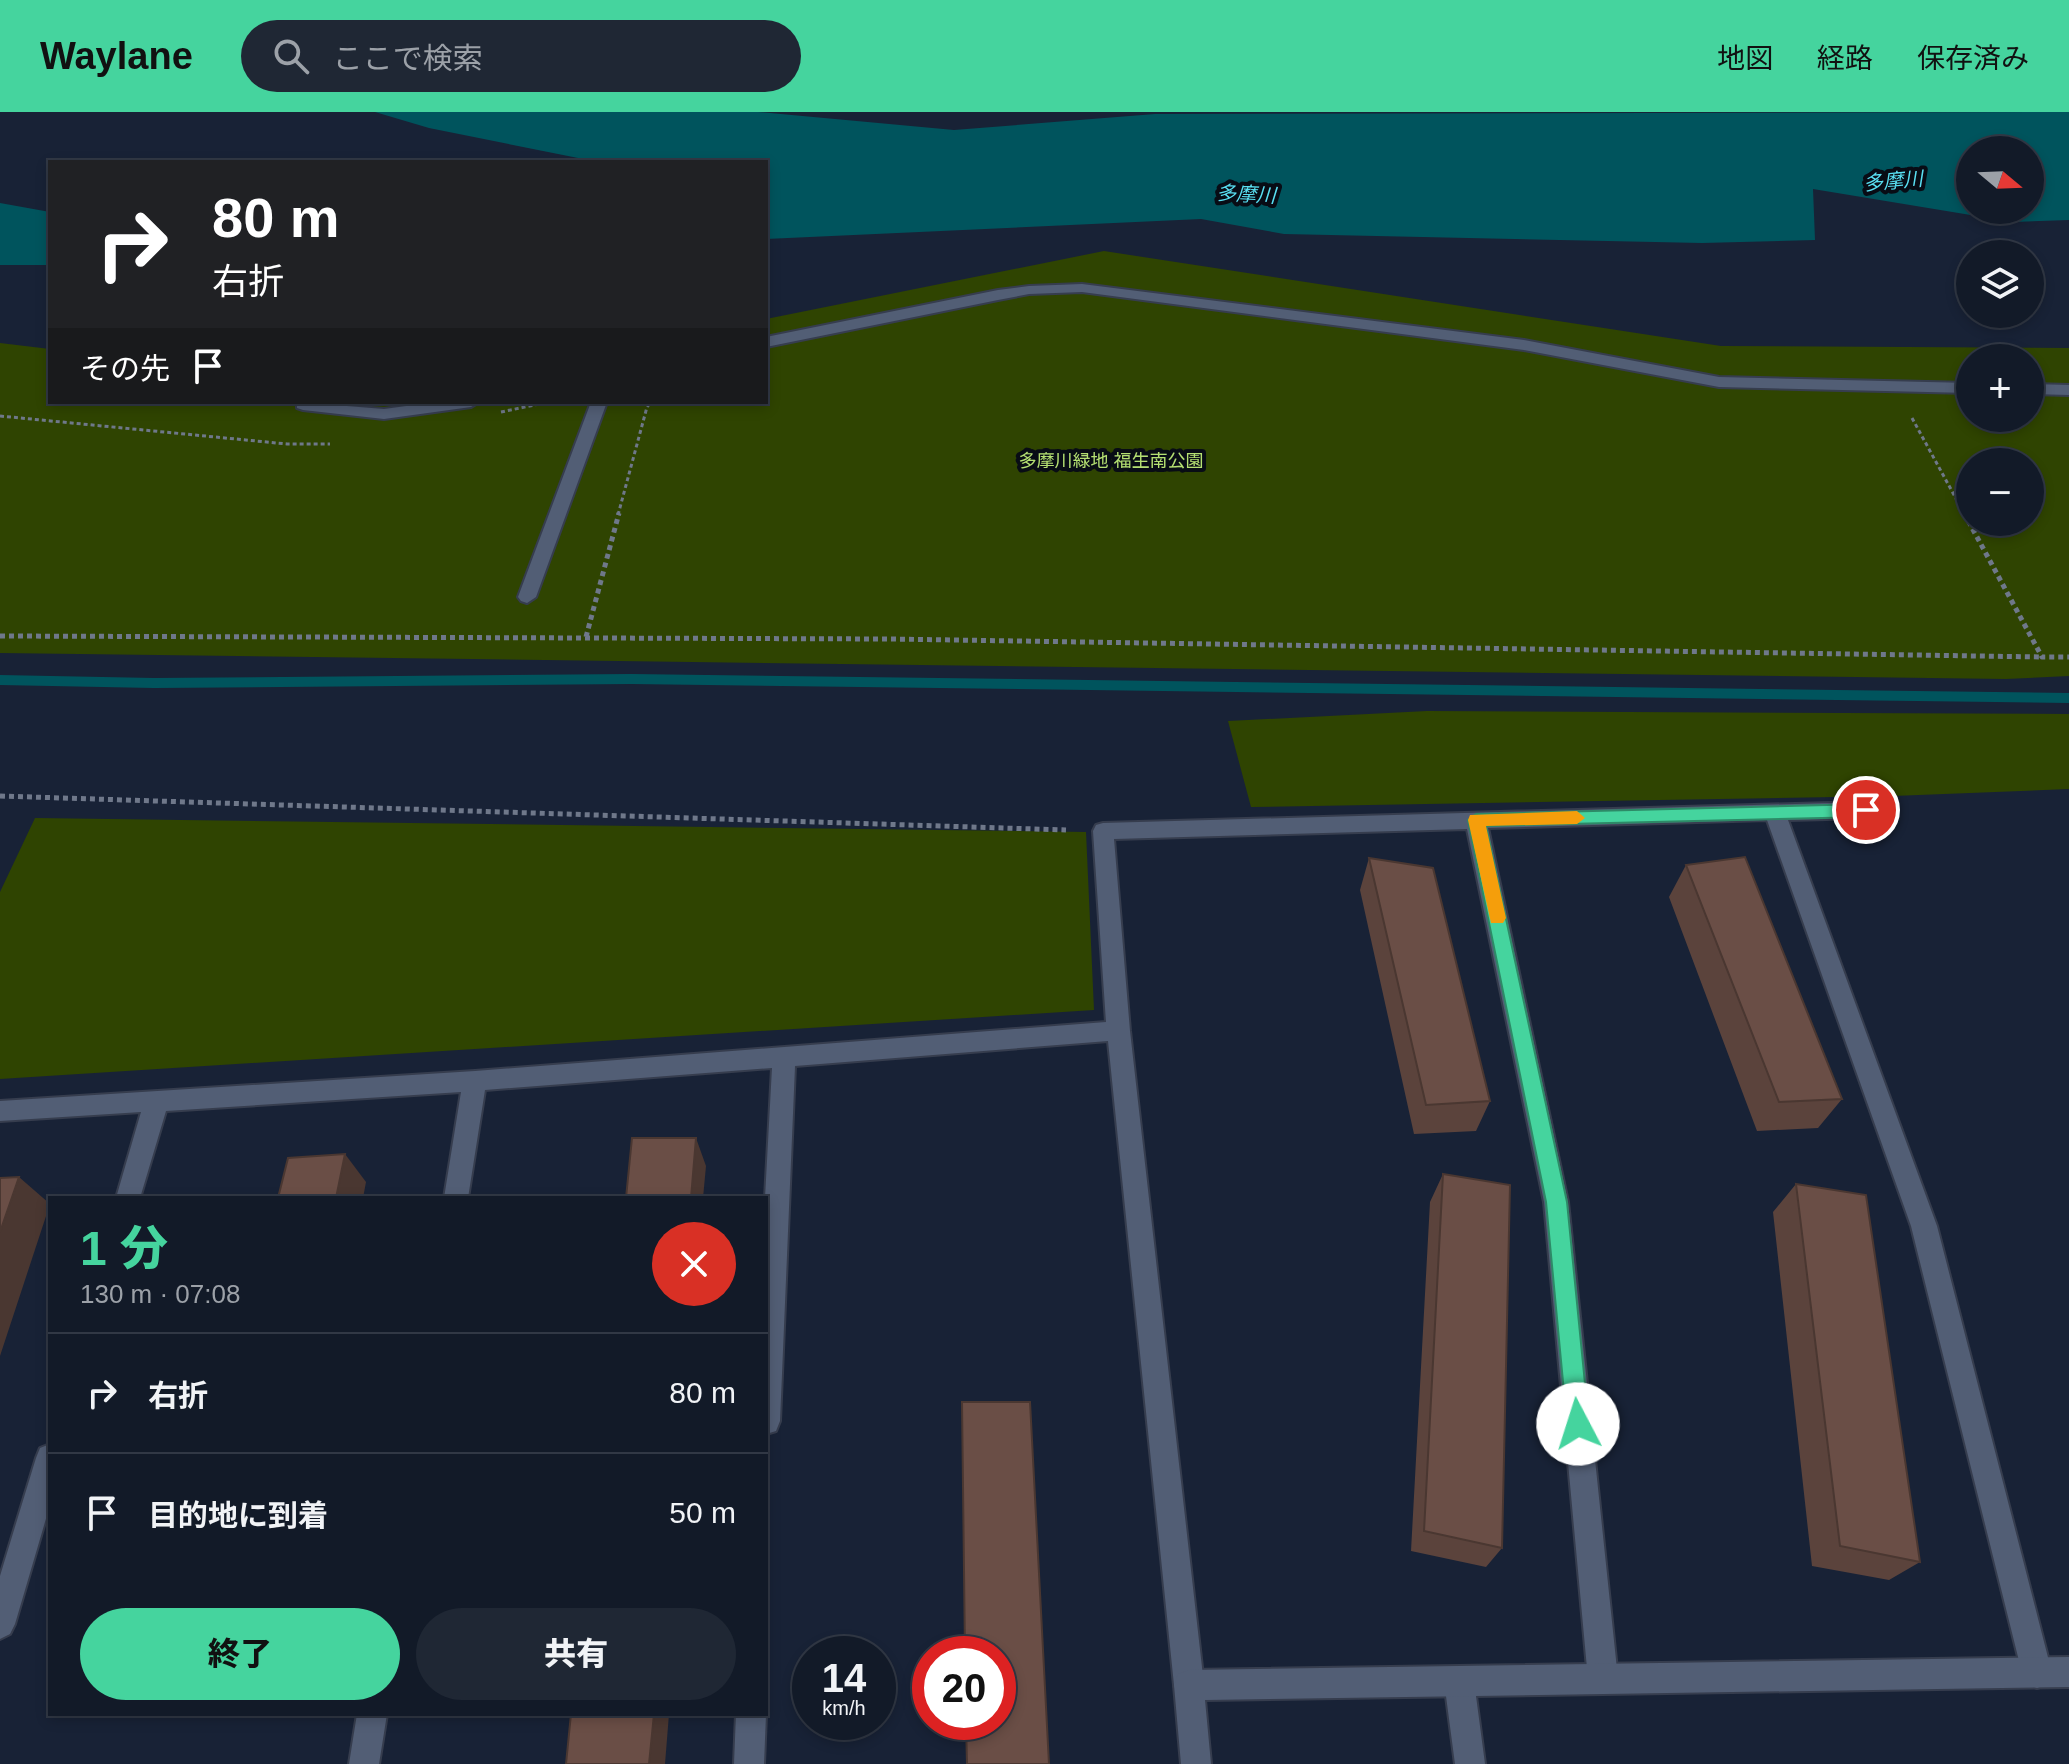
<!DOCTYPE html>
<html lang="ja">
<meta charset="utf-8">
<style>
:root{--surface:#121a28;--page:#1f2734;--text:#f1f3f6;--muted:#9ca1a8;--line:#313845;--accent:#45d49e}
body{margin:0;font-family:Helvetica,"Noto Sans JP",sans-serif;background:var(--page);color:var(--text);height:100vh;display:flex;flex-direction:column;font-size:30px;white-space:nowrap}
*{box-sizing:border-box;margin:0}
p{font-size:26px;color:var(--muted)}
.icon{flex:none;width:44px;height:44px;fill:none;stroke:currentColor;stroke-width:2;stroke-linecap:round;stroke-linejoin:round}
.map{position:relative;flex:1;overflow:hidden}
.details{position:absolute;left:48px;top:1084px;width:720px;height:520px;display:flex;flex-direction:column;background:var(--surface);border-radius:0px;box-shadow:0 4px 12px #0003,0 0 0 2px var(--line)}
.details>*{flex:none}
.guide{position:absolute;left:48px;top:48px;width:720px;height:244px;border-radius:0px;box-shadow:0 4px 12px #0003,0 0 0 2px var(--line);background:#202124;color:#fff;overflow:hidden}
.needle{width:52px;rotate:109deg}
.controls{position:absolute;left:1956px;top:24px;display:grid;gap:16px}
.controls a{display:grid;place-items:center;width:88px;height:88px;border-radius:50%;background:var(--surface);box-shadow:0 4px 12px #0003,0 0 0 2px var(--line);font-size:40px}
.speed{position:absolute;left:792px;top:1524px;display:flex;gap:16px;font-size:40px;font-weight:700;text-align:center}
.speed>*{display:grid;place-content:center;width:104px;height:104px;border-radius:50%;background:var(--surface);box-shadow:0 4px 12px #0003,0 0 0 2px var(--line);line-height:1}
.speed small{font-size:20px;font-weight:400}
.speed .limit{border:12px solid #d22;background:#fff;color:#111}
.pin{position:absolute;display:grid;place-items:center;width:68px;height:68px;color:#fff;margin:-34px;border:4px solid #fff;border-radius:50%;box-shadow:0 2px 8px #0007}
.me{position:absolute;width:88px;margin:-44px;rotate:355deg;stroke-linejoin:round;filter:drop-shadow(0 0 6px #0008)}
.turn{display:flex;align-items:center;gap:28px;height:168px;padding:0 32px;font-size:36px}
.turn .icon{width:104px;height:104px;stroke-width:2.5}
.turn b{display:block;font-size:56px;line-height:68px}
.then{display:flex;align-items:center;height:76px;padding:0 32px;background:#0003;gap:16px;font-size:30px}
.round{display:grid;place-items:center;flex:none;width:84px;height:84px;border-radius:42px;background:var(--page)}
.headline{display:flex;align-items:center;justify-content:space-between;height:136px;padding:0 32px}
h1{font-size:48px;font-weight:800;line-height:60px;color:var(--accent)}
.primary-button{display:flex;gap:16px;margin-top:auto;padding:16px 32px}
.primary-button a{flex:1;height:92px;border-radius:48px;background:var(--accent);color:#111;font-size:32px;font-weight:800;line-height:92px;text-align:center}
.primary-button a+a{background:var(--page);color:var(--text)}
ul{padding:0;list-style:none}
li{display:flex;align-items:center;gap:24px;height:120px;padding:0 32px;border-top:2px solid var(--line)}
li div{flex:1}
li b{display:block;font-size:30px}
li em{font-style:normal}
header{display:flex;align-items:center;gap:48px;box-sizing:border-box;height:112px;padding:0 40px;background:var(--accent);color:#111}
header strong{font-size:38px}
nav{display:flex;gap:44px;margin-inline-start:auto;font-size:28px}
.search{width:560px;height:72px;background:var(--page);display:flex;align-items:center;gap:20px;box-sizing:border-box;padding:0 28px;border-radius:44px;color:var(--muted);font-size:30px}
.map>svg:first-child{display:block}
.green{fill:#2f4401;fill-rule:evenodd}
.water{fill:#00545d;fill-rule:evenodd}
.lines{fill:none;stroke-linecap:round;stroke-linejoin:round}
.stream{fill:#00545d;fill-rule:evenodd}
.service-casing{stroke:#363d4e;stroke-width:4}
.minor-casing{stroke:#363d4e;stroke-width:4}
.path-far1{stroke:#6f788a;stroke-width:3;stroke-dasharray:4 3;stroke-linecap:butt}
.path{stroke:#6f788a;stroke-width:5;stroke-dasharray:5 4;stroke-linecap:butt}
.service{fill:#525e75;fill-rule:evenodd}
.minor{fill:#525e75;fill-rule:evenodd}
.wall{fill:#5b433c}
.shaded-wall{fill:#4a3731}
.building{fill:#6a4e46;stroke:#4a3731;stroke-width:2}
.route{fill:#45d49e;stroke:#2d8a67;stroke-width:2}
.slow{fill:#f59e0b}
.labels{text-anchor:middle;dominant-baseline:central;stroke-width:8;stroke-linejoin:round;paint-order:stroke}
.far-park-label{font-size:18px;fill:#b5e072;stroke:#080c15}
.far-water-label{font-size:20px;font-style:italic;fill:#59dff2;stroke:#080c15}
</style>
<header>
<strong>Waylane</strong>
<div class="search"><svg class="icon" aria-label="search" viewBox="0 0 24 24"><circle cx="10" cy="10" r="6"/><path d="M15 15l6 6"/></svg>ここで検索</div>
<nav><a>地図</a><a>経路</a><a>保存済み</a></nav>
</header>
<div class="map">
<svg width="2069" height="1652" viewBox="0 0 2069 1652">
<rect width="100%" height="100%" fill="#182236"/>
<path class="green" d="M1104,139L1721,234L2069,236V564L2006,567L0,541V231L50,237V290H766V207ZM1970,246H2030V306H1970ZM1970,350H2030V410H1970Z
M1427,599L2069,602V677L1893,684L1251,695L1228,609Z
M35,706L1086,720L1094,898L0,967V780Z"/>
<path class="water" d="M375,0H758L954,18L1155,2L2069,0V108L2013,110L1813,77L1815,128L1702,131L1284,122L1201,107L766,127V50H598L429,16ZM1970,38H2030V98H1970Z
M0,91L50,100V153H0Z"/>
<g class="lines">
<path class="stream" d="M631,562L2069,581V591L631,572L154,576L0,573V563L154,566Z"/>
<defs>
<path id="service" d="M1082,172L1524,228L1719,265L1970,271V281L1719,275L1524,238L1082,180L1029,182L998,188L766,235V225L998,178L1029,174Z
M2030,272L2069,273V283L2030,282Z
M297,290L384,297L436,290H479L471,295L384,307L303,298L297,296Z
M591,290H607L536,485L527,491L521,489L518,485Z
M1866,690L1873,693L1876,698L1873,703L1866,706L1788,708L1937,1114L2052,1561L2048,1572L2037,1576L2026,1572L2022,1561L1911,1114L1767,708L1488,716L1568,1090L1618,1567L1614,1578L1603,1582L1592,1578L1588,1567L1544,1090L1467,717L1114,727L1130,919L1204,1573L1200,1584L1189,1588L1178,1584L1174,1573L1108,929L795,954L780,1309L776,1319L766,1322L765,1086L772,956L485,978L468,1086H444L461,980L166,999L140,1086H116L141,1000L0,1009V989L475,959L1106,910L1093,719L1096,713L1103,711Z
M50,1332V1393L15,1512L10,1522L0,1527V1464L36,1346L40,1336Z
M1459,1554L1470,1558L1474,1569L1485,1652H1455L1444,1569L1448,1558Z
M357,1602H387L379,1652H349Z
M736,1602H766L764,1652H734Z"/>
<path id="minor" d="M2069,1545V1575L1205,1588L1211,1652H1181L1174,1573L1178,1562L1189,1558Z"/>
</defs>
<use href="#service" class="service-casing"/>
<use href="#minor" class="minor-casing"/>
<path class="path-far1" d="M501,300L549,290
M0,304L287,332H330
M1912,306L1965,403
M618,403L647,295L651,290"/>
<path class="path" d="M1964,401L2042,545H2069
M0,524L890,527L2042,545
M586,525L619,401
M0,684L1066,718"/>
<use href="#service" class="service"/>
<use href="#minor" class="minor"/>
</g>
<path class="wall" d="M1369,746L1490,989L1476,1019L1414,1022L1360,778Z
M1686,753L1842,987L1818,1016L1757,1019L1669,785Z
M1443,1062L1502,1436L1486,1455L1411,1439L1430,1090Z
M1796,1072L1920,1450L1889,1468L1812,1454L1773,1100Z"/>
<path class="shaded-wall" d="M696,1026L706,1054L703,1086H691Z
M345,1042L366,1070L363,1086H336Z
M19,1065L50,1092L0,1244V1120Z
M654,1602H669L665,1652H649Z"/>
<path class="building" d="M1745,745L1842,987L1779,990L1686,753Z
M1369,746L1433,756L1490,989L1426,993Z
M632,1026H696L691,1086H626Z
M345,1042L336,1086H278L288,1046Z
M1443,1062L1510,1073L1502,1436L1424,1419Z
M19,1065L0,1120V1066Z
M1796,1072L1866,1083L1920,1450L1840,1434Z
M962,1290H1030L1049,1652H967L966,1610H998V1542H965Z
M571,1602H654L649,1652H566Z"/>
<path class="route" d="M1866,692L1875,698L1866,705L1486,714L1567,1090L1589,1312L1586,1320L1578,1323L1570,1320L1567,1312L1546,1090L1468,708L1476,702Z"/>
<path class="slow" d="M1577,699L1585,706L1577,712L1486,714L1506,806L1503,811H1491L1468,708L1470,703Z"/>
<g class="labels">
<g class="far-park-label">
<text x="1111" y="349">多摩川緑地 福生南公園</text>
</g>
<g class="far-water-label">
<text transform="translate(1893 69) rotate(-5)">多摩川</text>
<text transform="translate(1246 82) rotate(3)">多摩川</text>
</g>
</g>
</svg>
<div class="controls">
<a><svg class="needle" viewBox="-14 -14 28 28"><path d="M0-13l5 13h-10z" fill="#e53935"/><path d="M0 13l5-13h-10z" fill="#9ca1a8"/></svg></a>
<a><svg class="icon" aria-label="layers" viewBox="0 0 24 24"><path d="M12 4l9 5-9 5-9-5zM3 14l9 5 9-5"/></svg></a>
<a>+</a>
<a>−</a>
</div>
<div class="speed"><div>14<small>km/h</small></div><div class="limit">20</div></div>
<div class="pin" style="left:1866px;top:698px;background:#d93025"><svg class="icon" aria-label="arrive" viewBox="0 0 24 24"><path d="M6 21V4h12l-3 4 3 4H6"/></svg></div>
<svg class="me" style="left:1578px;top:1312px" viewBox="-20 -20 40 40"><circle r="19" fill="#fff"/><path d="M0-13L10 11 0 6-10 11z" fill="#45d49e"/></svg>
<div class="guide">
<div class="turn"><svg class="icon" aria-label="right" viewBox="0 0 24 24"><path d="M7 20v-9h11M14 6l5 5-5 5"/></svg><div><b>80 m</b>右折</div></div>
<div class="then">その先<svg class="icon" aria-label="arrive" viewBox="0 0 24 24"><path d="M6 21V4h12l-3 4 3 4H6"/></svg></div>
</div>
<section class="details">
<div class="headline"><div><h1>1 分</h1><p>130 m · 07:08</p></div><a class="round" style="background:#d93025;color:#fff"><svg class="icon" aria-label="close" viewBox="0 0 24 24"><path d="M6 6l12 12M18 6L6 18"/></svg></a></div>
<ul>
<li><svg class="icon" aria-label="right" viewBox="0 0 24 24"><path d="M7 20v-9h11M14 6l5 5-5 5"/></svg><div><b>右折</b></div><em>80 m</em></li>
<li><svg class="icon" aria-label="arrive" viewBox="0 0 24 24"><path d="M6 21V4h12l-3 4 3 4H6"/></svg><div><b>目的地に到着</b></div><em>50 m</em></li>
</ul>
<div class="primary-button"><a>終了</a><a>共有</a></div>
</section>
</div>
